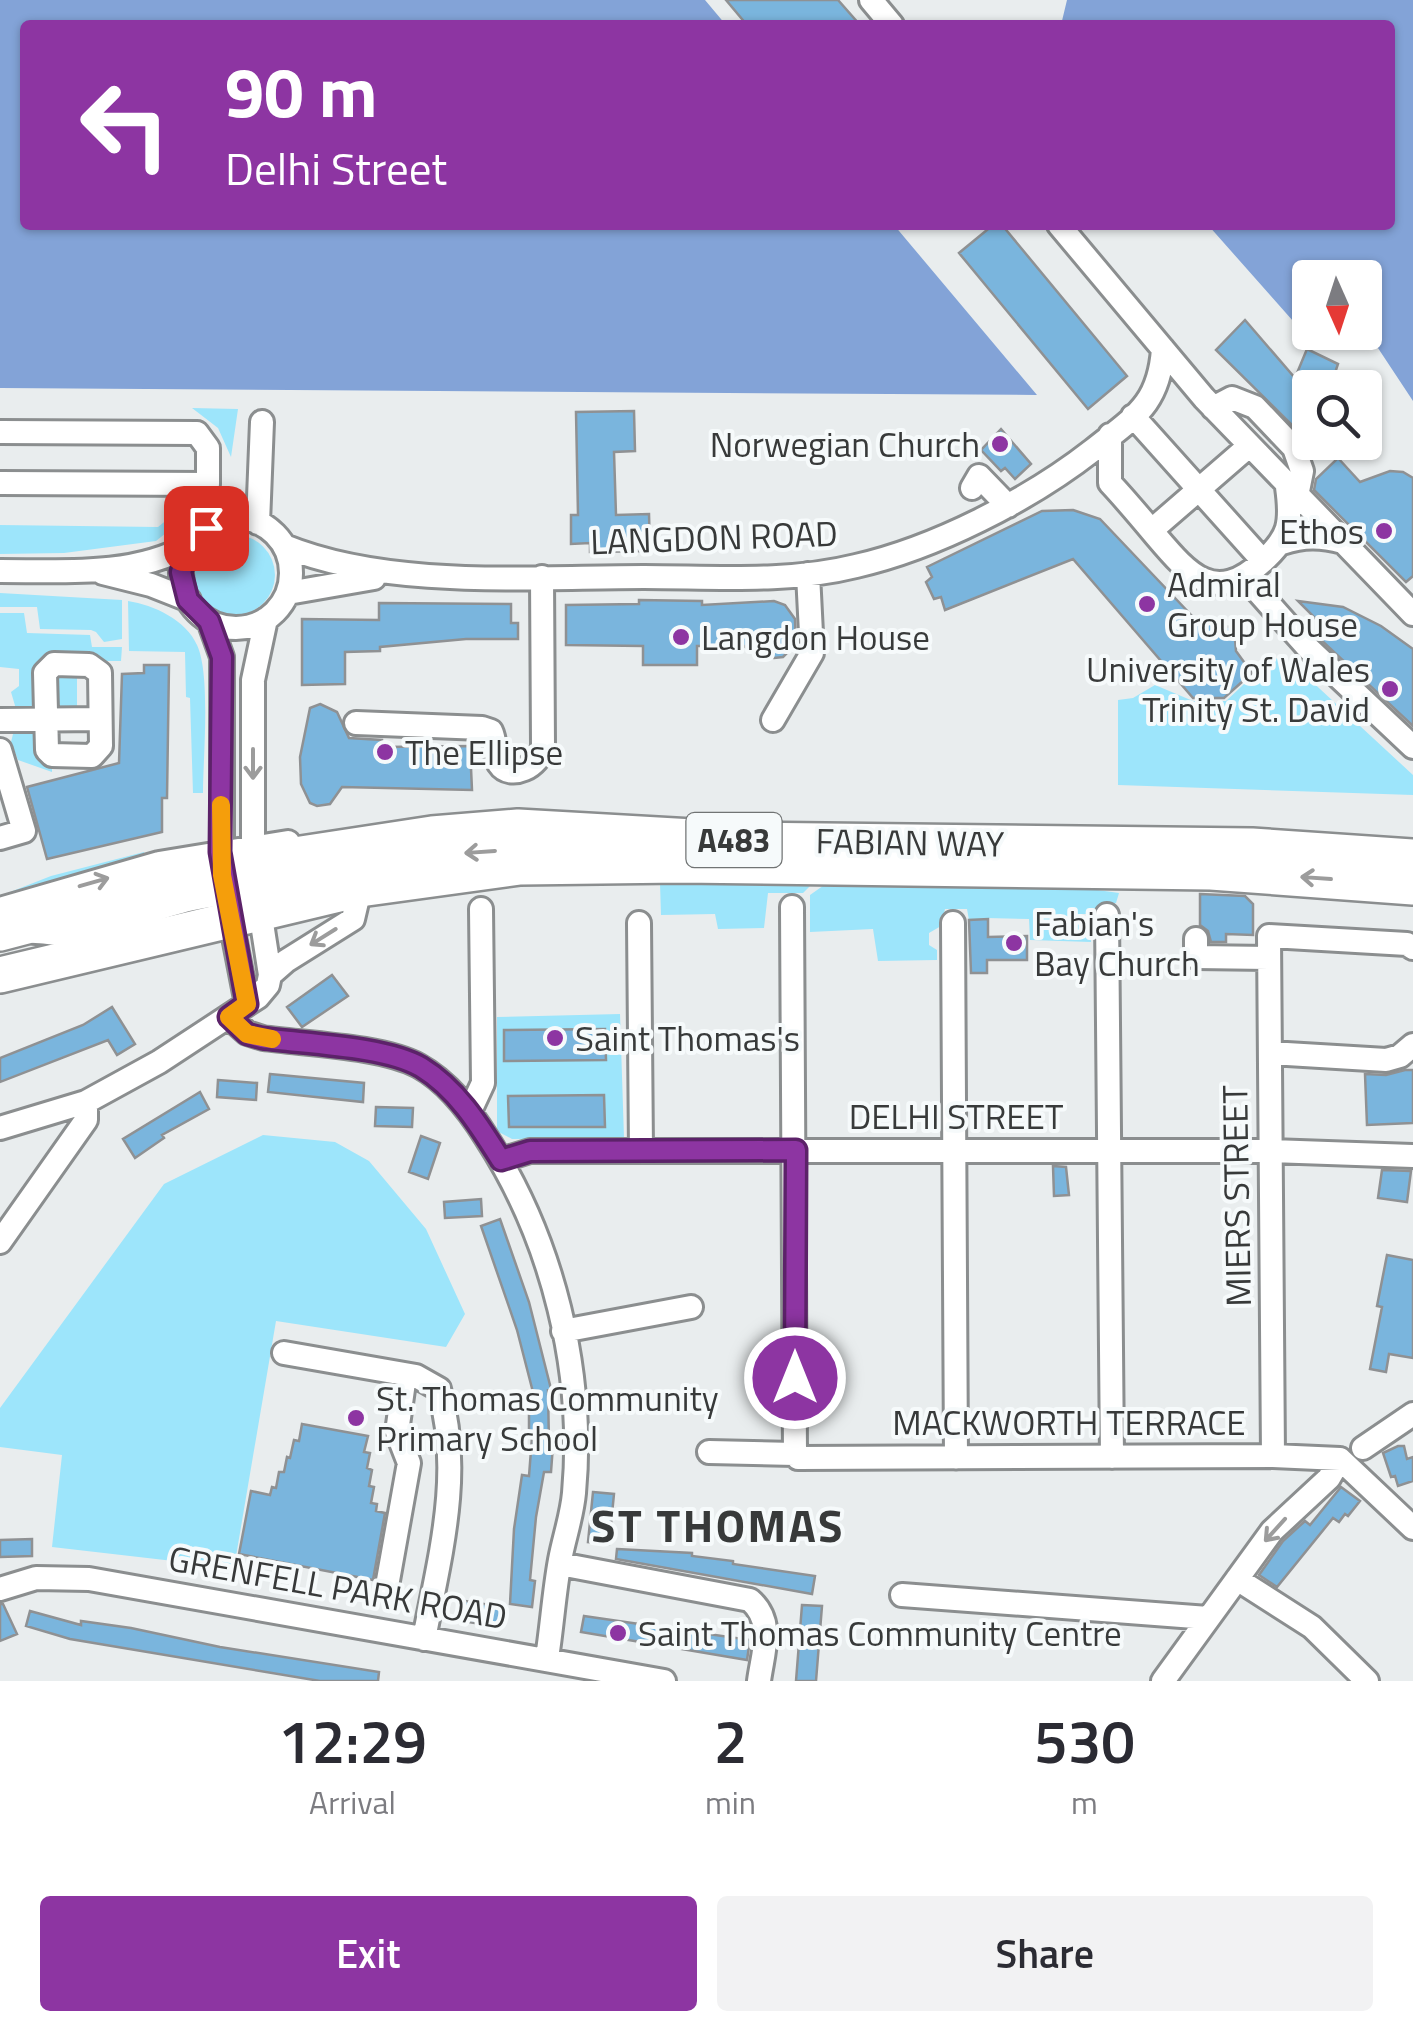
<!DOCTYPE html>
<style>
:root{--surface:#fff;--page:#f2f2f3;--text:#2b2b33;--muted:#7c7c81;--accent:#8d35a2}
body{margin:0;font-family:"Titillium Web",sans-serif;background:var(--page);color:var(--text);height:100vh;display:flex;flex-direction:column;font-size:38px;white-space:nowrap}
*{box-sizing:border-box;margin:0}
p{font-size:32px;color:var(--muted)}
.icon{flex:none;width:55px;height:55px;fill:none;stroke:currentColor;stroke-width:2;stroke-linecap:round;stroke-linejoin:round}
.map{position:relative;height:1681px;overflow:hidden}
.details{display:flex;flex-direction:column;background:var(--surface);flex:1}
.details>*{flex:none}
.banner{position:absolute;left:20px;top:20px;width:1375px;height:210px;border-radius:10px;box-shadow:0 2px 8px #0004;background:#8d35a2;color:#fff;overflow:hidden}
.needle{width:65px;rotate:177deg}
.fabs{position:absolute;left:1292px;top:260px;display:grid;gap:20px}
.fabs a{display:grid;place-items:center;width:90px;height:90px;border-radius:10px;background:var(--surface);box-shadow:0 2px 8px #0004;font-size:50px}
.pin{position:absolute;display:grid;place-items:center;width:85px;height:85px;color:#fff;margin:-42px;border-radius:20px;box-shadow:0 5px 15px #0006}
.me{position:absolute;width:110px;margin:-55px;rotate:0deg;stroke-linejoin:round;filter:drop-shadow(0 0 8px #0008)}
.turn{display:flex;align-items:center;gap:35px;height:210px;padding:0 40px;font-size:45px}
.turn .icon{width:130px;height:130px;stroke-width:2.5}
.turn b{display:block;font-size:70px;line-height:85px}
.eta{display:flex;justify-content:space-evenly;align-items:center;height:170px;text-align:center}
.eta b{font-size:60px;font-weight:600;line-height:70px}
.action{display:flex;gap:20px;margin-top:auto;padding:20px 40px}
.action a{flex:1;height:115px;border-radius:10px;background:var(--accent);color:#fff;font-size:40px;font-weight:600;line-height:115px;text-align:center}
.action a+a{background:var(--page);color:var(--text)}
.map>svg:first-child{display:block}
.green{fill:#9de5fb}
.water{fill:#83a3d7}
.building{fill:#7ab5dd;stroke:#8f9193;stroke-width:2.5}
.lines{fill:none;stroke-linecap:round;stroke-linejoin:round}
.minor-casing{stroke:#8b8e8f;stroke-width:28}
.highway-casing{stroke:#8b8e8f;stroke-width:40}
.minor{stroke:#fff;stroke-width:22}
.highway{stroke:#fff;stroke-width:35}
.oneway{stroke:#9c9c9c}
.route-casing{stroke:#5c2269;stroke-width:25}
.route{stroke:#8d35a2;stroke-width:18}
.slow{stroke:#f59e0b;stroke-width:18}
.poi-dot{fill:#8d35a2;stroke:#f6fafb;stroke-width:4}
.labels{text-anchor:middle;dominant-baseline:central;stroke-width:8;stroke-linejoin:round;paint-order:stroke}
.shield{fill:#f6fafb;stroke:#717474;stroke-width:2.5}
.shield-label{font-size:32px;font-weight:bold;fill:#383a3a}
.poi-label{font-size:35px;fill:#383a3a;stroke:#f6fafb;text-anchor:start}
.street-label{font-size:35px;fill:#383a3a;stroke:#f6fafb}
.district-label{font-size:45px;font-weight:bold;letter-spacing:2.5px;fill:#383a3a;stroke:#f6fafb}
</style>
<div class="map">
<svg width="1413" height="1681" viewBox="0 0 1413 1681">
<rect width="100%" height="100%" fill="#e9edee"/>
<path class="green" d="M192,408L238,409L231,457L218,428Z
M198,503L200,506L156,541L64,553L0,554V525L158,527L174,514Z
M195 575a40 40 0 1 1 80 0a40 40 0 1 1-80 0Z
M0,593L122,600V639L104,642L96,632L91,630L40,629L37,607H0Z
M128,601C154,605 186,620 197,645C211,675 203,757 203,793H193L190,698L186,697L185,652L129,651Z
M0,613H24L27,633L90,635L92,647H122L121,661H48L36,705L16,709L11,692L19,686V669L0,667Z
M1266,655L1293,664L1413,775V795L1118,785V700L1133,698L1155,685L1193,701H1226L1260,669Z
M57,672H77V709L56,707Z
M14,730H35L52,760V772L18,760L11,742Z
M144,852L146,861L0,904V896L51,876Z
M660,883H813L803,893H768L764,928L718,929L715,914L661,915Z
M827,883L1076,887L1119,893L1116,903L1100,904L1091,914H1079V927L1090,931L1091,942L1030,940L1029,919L986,918L984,922L969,920L967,909H945L941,926L929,933V945L937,950V960L878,961L873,929L810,932V895Z
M620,1014L624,1138L512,1139L497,1131V1017Z
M263,1135L335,1142L369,1161L426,1229L465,1314L446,1347L276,1321L234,1568L52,1547L62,1455L0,1447V1408L164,1184Z"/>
<path class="water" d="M0,0H705L726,25H25V225H894L1037,395L0,388Z
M1067,0H1413V401L1374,342L1317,333L1365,332V278H1310V329L1293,321L1208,225H1390V25H1061Z"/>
<path class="building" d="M726,0H838L860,25H747Z
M993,225H1002L1127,376L1088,409L959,253Z
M1245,320L1295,378L1307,349L1338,364L1333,379L1342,388H1310V420L1303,436L1216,350Z
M634,411L635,451L614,452L616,515L649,514L650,551L590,552V543L571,544V515H578L576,412Z
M1001,429L1031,464L1015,479L1005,468L1001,471L981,450Z
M1338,458L1360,482L1390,471L1403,472L1413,478V576L1406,582L1314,490L1316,479Z
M1073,510L1100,519L1194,618L1215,626L1234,627L1236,651L1252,673L1224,698H1193L1073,559L945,610L941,597L934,599L926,582L932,577L927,567L1042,511Z
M639,600L702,601V605L774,601L785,605L795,619L796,644L783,657L774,658L754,654L744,646H697V665H643V646L566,645V605L639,604Z
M1298,601L1343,607L1381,626L1413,649V726L1320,639L1318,636L1325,628Z
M379,603L511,604V623H518V639H466L380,647V651L345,652V684L302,685V619L379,620Z
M144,665H169L167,798H162V832L47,859L27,787L119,763L122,674L144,673Z
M320,704L337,712L349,738L382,740V747L470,746L472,790L342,787L330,804L317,806L310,803L301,784L300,757L310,708Z
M1200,894L1245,896L1253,904V935L1226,934V942H1211L1208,931L1200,925Z
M988,919V937L1027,936V960H987V973H971L969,920Z
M332,975L348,996L302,1027L287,1007Z
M112,1007L135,1044L117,1055L108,1040L0,1082V1058L83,1025Z
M605,1029L606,1060L504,1061V1030Z
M1405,1070H1413V1123L1367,1125L1365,1074L1386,1075Z
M270,1074L364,1083L363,1102L268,1092Z
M218,1080L257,1083L256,1100L217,1097Z
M200,1092L209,1109L162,1135L164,1138L135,1158L123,1139Z
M604,1095L605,1127H509L508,1096Z
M376,1107L413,1108L412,1127L375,1126Z
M421,1136L440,1143L428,1179L409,1172Z
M1053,1166L1066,1167L1069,1195L1054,1196Z
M1382,1170L1411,1171L1407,1202L1378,1198Z
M481,1199L482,1216L445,1218L444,1202Z
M500,1219L529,1302L551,1389L548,1390L549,1445H553L551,1472H544L536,1517L530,1580L535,1581L532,1607L510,1604L514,1529L522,1475L529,1476L532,1437H529V1400H535L517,1330L481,1226Z
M1387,1255L1413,1260V1358L1389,1354L1386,1372L1370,1369L1382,1307L1377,1306Z
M302,1424L368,1436L364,1452L370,1453L367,1468L372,1470L369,1486L374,1487L371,1503L377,1504L376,1511L385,1513L373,1580L239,1554L251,1491L270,1495L272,1487L276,1488L279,1472H284L287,1457L290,1458L294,1440L299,1441Z
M1398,1446H1404L1407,1459L1413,1457V1481L1398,1486L1395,1476L1391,1477L1383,1453Z
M1341,1487L1360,1501L1348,1516L1345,1514L1339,1522L1333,1518L1277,1587L1259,1575L1283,1541L1305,1521L1310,1525Z
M593,1492L614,1494L609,1544L588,1542Z
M32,1539V1556L0,1557V1540Z
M617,1549L692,1553V1556L733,1561V1564L815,1576L812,1594L616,1559Z
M465,1601L503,1607L500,1627L462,1621Z
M0,1604H3L17,1634L0,1641Z
M802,1605L822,1606L816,1681H796Z
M30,1611L81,1625V1621L131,1628L220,1647L379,1672L378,1681H320L70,1639L26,1626Z
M584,1616L750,1640L747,1660L581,1632Z"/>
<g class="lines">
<defs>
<path id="minor" d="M871,0L892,25
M1059,225L1204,398L1413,614
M1213,408L1232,398L1255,407L1294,448L1302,471L1297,496
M1133,416L1263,561
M0,432L197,433L208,448V484L0,483
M1110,435V483C1126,500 1141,518 1156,536C1189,575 1215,605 1262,562C1290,537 1292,523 1287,487
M972,488L979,476L1008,506
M181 573a55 55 0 1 1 110 0a55 55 0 1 1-110 0Z
M258,523L262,422
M1152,530L1249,446
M1282,543C1304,536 1320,536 1343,542
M284,546C389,589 531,577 644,577C714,577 788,583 856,566C935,548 1029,500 1093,450C1134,417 1159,405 1163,349
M0,571C63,571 133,577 190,545
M103,573L151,585L189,600
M1245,577L1309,649L1413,747
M288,593L374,578
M209,621L222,657V875L247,1004
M54,664L89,665L100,673L101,746L92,756L52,755L47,750L45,673Z
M0,720L100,719
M773,720L812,653L808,574
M356,723L482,728L491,731C496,741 494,755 499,764C510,781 540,767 543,746L542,577
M0,750L24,831L0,838
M242,886L257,888C369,866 482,841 596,852
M792,907L795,1454L798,1458L1273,1456L1340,1459
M0,909L159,863L288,842
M1107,915L1112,1457
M639,923L641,1150
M953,923L956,1458
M35,932C45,932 57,935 67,934C117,930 188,888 238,896
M1196,939V957L1269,958
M270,975L286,961L353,919L360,889
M229,1017L247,1033L263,1038C306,1044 382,1046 419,1066C448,1082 469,1110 486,1137C553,1240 585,1372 574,1493C572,1516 564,1538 560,1560C554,1593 552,1626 547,1658
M1270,1053L1386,1060L1400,1056L1413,1045
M470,1111L483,1083L481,909
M0,1128L86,1102L159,1062L258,997L268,985L270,975L253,865V680L266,619
M501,1160L530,1151H1271L1413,1156
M0,1242L86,1120V1102
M563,1331L691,1307
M284,1353L416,1376L439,1389C463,1473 440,1555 424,1639
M1363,1448L1413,1414
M709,1452L795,1454
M1273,1456L1269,936L1407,944L1413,948
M1340,1459L1413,1528
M560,1564L750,1600C775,1622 763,1651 759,1681
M1237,1579L1312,1627L1367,1681
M387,1586L409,1463L397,1432L405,1375
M0,1589L36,1578L89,1579L664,1681
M902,1595L1208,1618
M1163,1681L1272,1531L1329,1478L1340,1459"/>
<path id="highway" d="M0,933L301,854L432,834L518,827L745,840L1252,846L1413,857
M0,975L360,889L520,867L681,865L1211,872L1413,887"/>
</defs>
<use href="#minor" class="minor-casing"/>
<use href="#highway" class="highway-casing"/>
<use href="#minor" class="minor"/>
<use href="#highway" class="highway"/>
</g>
<defs><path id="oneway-shaft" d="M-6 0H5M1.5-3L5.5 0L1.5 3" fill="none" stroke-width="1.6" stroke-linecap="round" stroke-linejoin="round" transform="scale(2.5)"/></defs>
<g class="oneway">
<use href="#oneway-shaft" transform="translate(253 764) rotate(90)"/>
<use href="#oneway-shaft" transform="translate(480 852) rotate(176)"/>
<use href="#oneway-shaft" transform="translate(1316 878) rotate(-176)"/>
<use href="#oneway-shaft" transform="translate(94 882) rotate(-16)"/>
<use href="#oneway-shaft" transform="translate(323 937) rotate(148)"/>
<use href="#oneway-shaft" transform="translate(1275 1530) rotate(132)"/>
</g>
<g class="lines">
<defs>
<path id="route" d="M206,528L190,545L181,572L188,600L209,621L222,657L220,852L247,1004L229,1017L247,1034L262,1038C306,1044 385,1046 421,1067C457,1089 479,1125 501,1160L530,1151L796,1150L795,1378"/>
</defs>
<use href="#route" class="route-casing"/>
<use href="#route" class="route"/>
<path class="slow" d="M221,805L222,875L247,1004L229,1017L247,1034L272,1039"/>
</g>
<g class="poi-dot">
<circle cx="1000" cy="444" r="10"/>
<circle cx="1384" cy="531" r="10"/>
<circle cx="1147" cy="604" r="10"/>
<circle cx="681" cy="637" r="10"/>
<circle cx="1390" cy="689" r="10"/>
<circle cx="385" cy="752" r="10"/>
<circle cx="1014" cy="943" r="10"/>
<circle cx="555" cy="1038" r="10"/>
<circle cx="356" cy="1418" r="10"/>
<circle cx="618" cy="1633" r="10"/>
</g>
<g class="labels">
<rect class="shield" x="686.5" y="813" width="95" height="54" rx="8"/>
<g class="shield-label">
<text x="734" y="840">A483</text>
</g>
<g class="poi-label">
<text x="980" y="444" text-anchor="end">Norwegian Church</text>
<text x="1364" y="531" text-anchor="end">Ethos</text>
<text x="1167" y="584">Admiral<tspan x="1167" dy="40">Group House</tspan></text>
<text x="701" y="637">Langdon House</text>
<text x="1370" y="669" text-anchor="end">University of Wales<tspan x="1370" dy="40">Trinity St. David</tspan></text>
<text x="405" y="752">The Ellipse</text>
<text x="1034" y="923">Fabian's<tspan x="1034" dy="40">Bay Church</tspan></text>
<text x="575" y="1038">Saint Thomas's</text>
<text x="376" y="1398">St. Thomas Community<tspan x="376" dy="40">Primary School</tspan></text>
<text x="638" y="1633">Saint Thomas Community Centre</text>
</g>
<g class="street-label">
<text transform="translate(714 537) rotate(-2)">LANGDON ROAD</text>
<text transform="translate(910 842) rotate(1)">FABIAN WAY</text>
<text x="956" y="1116">DELHI STREET</text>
<text transform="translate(1236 1196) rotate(-91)">MIERS STREET</text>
<text x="1069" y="1422">MACKWORTH TERRACE</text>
<text transform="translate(338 1587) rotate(10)">GRENFELL PARK ROAD</text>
</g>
<g class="district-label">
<text x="718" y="1525">ST THOMAS</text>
</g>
</g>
</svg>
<div class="fabs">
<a><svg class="needle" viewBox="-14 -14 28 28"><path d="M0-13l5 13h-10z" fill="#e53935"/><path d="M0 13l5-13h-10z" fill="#7c7c81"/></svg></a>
<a><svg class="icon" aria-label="search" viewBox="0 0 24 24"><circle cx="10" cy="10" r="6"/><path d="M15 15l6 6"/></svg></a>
</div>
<div class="pin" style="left:206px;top:528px;background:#d93025"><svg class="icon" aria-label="arrive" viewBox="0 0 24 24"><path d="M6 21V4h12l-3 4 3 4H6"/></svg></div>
<svg class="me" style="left:795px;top:1378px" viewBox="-20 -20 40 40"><circle r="17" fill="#8d35a2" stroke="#fff" stroke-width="3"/><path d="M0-11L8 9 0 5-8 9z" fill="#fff"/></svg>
<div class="banner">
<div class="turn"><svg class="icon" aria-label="left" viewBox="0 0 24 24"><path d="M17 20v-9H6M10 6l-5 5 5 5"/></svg><div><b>90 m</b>Delhi Street</div></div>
</div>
</div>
<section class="details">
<div class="eta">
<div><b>12:29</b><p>Arrival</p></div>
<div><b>2</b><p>min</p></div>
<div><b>530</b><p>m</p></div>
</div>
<div class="action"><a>Exit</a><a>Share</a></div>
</section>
